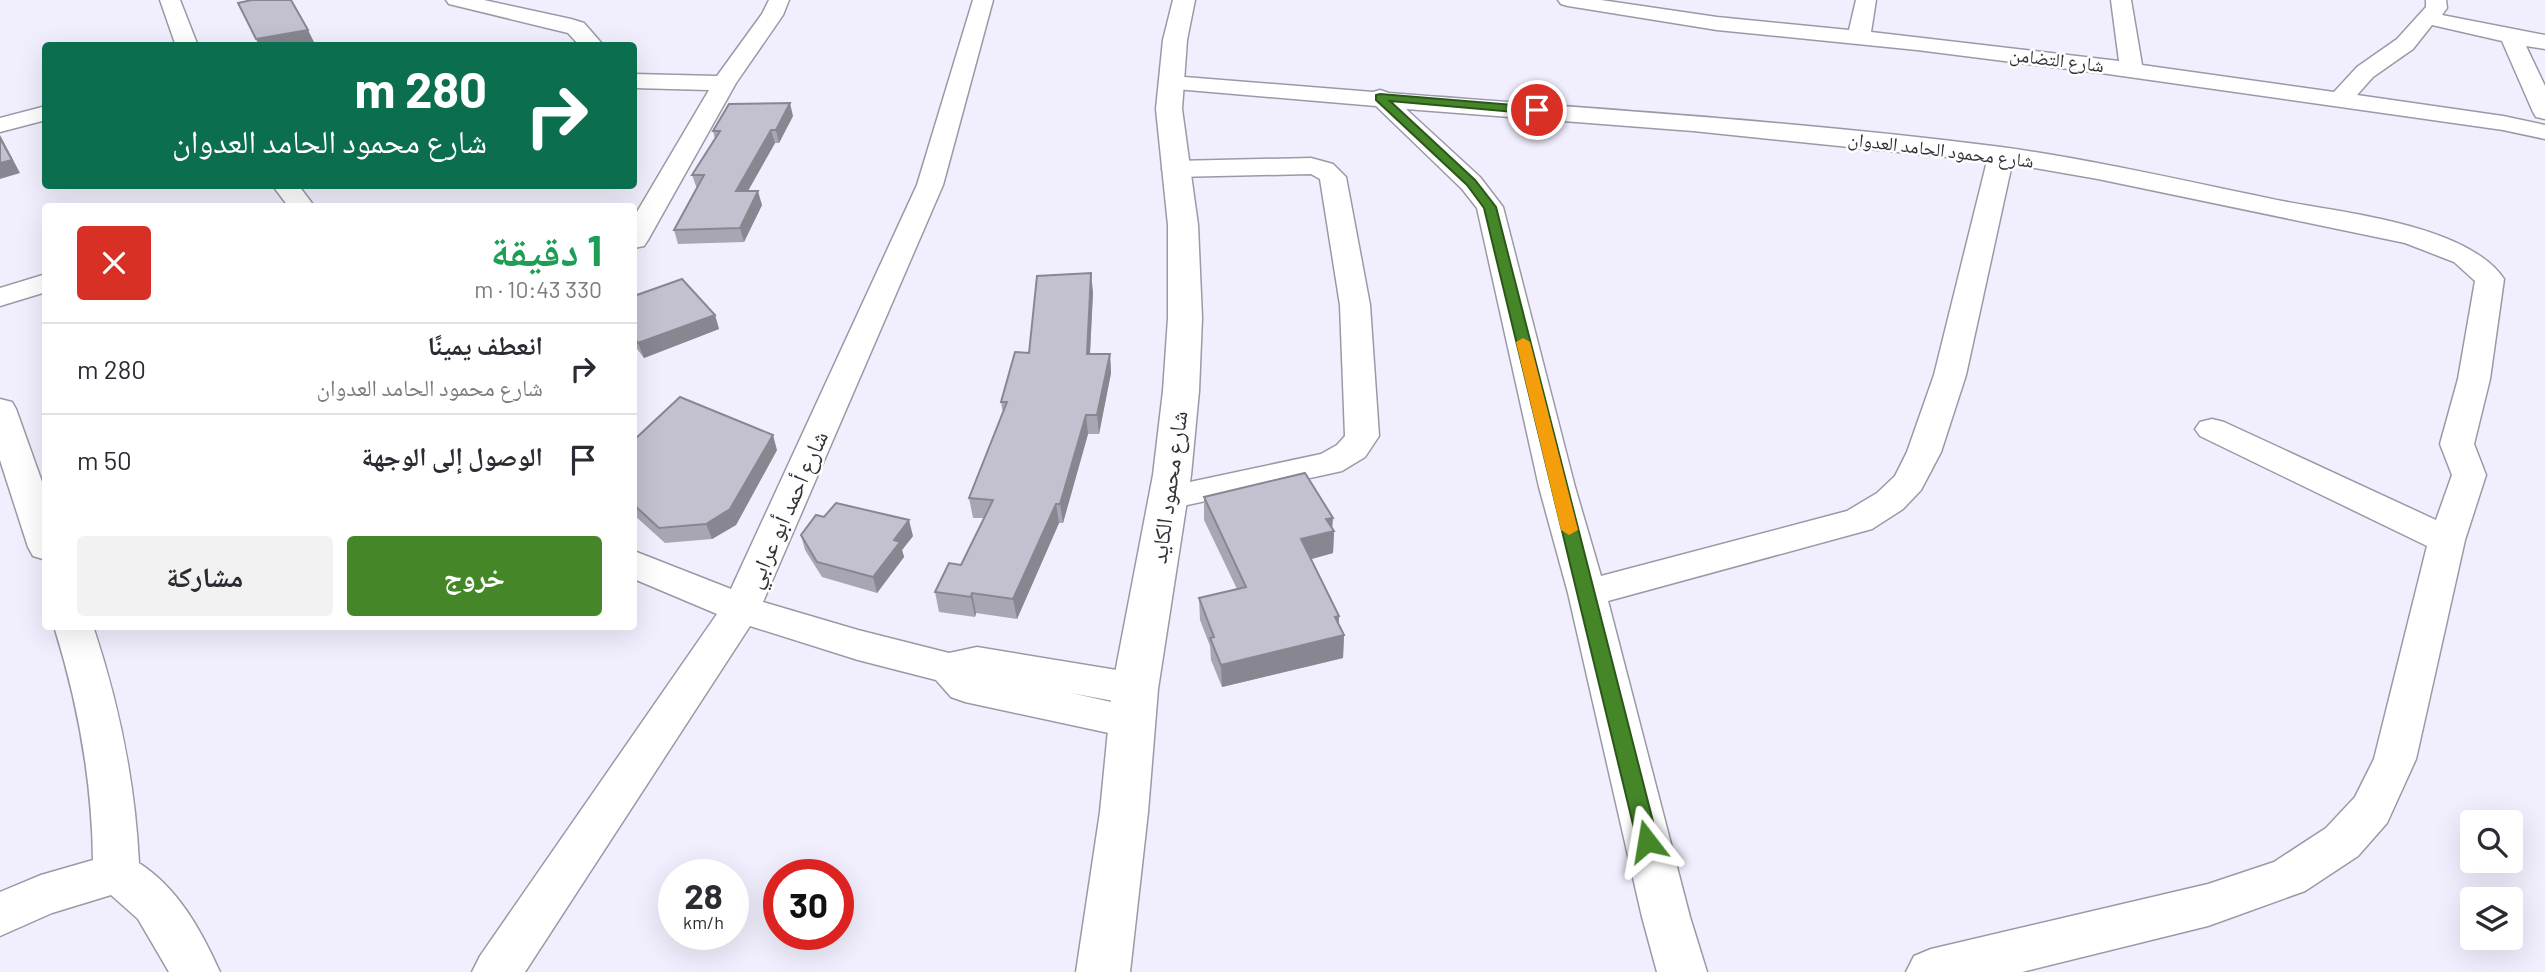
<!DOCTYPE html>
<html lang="ar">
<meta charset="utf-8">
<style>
:root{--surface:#fff;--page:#f2f2f3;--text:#2b2b33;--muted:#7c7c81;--line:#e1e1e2;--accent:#448628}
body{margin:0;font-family:Barlow,"Noto Naskh Arabic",sans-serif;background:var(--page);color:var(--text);direction:rtl;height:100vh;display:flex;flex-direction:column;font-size:26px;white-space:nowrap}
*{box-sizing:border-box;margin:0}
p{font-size:23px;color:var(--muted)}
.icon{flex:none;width:38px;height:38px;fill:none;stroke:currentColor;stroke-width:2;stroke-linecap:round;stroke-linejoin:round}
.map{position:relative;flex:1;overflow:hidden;direction:ltr}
.side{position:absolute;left:42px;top:203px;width:595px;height:427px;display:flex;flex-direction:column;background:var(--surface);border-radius:7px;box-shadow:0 7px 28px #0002;direction:rtl}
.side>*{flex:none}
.guide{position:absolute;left:42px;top:42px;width:595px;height:147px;border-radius:7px;box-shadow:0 7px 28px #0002;direction:rtl;background:#0b6e4f;color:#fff;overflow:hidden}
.tools{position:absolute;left:2460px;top:810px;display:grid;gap:14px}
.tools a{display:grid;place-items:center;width:63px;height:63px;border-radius:7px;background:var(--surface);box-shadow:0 7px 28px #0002;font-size:35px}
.speed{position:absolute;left:658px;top:859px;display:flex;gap:14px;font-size:35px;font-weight:700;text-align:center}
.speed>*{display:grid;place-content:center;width:91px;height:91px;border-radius:50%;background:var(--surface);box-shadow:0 7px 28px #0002;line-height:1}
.speed small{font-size:18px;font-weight:400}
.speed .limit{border:10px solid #d22;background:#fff;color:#111}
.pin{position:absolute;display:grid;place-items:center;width:60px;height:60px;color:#fff;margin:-30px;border:4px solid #fff;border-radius:50%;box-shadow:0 2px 7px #0007}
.me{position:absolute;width:77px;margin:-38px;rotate:346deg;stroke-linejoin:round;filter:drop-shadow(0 0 5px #0008)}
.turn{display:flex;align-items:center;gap:24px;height:147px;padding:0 35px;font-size:32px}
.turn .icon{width:91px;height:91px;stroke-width:2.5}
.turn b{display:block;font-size:49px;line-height:60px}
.round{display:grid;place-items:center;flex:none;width:74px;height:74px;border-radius:7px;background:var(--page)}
.summary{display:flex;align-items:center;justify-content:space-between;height:119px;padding:0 35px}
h1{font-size:42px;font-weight:700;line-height:52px;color:#1e9e55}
.primary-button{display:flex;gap:14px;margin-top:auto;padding:14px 35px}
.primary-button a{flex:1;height:80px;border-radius:7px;background:var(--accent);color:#fff;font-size:28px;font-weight:700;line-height:80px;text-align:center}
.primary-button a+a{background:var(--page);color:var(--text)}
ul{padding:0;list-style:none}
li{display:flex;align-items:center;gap:21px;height:91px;padding:0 35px;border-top:2px solid var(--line)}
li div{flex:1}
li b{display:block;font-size:26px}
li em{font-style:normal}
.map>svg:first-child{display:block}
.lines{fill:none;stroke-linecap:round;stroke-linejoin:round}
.street-casing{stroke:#9b99a6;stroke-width:3}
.secondary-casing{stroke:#9b99a6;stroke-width:3}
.street{fill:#fff;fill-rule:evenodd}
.secondary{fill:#fff;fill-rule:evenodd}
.wall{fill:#a8a6b2}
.shaded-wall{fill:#888791}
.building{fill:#c3c1cf;stroke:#888791;stroke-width:2}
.route{fill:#448628;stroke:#2c571a;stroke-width:2}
.slow{fill:#f59e0b}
.labels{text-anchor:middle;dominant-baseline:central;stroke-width:5;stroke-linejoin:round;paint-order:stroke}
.far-street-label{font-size:19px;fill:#323136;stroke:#fefefe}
.street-label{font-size:23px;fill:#323136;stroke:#fefefe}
</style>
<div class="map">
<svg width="2545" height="972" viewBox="0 0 2545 972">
<rect width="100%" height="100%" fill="#f1effd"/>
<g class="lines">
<defs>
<path id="street" d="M160,0H180L198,46H176Z
M446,0H484L571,19L584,23L604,46H580L568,33L449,4Z
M769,0H789L783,15L736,83L648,240L644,246L634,248V217L709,90L634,88V74L717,76L762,14Z
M973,0H993L943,185L763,602L858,630L949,653L977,647L1135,673L1149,678L1155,689L1149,700L1135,705L1071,693L1147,710L1153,722L1147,734L1132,738L965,702L951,697L936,680L858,660L750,626L525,972H472L480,956L717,614L634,579V551L731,589L917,185Z
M1558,0H1601L1717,17L1849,30L1856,0H1876L1871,32L2119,61L2111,0H2131L2142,65L2334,92L2357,67L2397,39L2426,7V0H2446L2447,8L2442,15L2545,35V49L2526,46L2545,86V119L2536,117L2533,112L2502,41L2432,25L2413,49L2373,77L2357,95L2503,116L2545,125V139L2503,130L2101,73L1917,50L1717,30L1568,6L1561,4Z
M1172,76L1373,92L1380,90L1389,93C1593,109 1798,121 2001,147C2095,160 2189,182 2282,201C2344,213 2468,225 2504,279L2490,379L2474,444L2486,475L2465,540L2416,759L2387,823L2358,856L2305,891L2208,926L2022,972H1906L1914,956L1931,949L2208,884L2274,862L2326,828L2355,797L2374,759L2427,546L2200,436L2195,429L2200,422L2212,419L2224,422L2436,520L2452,475L2440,444L2458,379L2475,281L2454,262L2405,243L2098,179L2012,164L1966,375L1941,452L1921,490L1903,509L1872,529L1608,601L1690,917L1707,972H1657L1642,917L1568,593L1539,487L1477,208L1462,189L1376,106L1164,88L1160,83L1164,78ZM1406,109L1693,131L1987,161L1934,375L1907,452L1895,476L1877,493L1847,511L1601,576L1575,487L1503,207L1480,177Z
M46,106V120L0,132V118Z
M1311,158L1333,164L1346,177L1370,305L1379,436L1365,457L1342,471L1169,509L1157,505L1151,497L1157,489L1321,454L1337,445L1345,436L1340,305L1320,179L1311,174L1175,177L1166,174L1162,169L1166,164L1175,161Z
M273,186H299L314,206H288Z
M46,274V292L0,306V288Z
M0,399L12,402L16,409L46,493V560L33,556L28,547L0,460Z
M54,626H93C119,704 135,781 139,863C178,888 201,930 220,972H169L138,919L111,895L52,913L0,936V892L41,875L93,860C92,779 78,703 54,626Z"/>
<path id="secondary" d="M1173,0H1195L1187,40L1182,109L1198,225L1202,318L1199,391L1191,475L1158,689L1148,812L1130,972H1076L1100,812L1112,689L1153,475L1163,391L1168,318V225L1156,109L1163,40Z"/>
</defs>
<use href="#street" class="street-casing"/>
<use href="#secondary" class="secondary-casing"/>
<use href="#street" class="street"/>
<use href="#secondary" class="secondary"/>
</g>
<path class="wall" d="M793,116L779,143H775L748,191L762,205L744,242L678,244L674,230L697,189L692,175L715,139L713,131Z
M1093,292L1090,354H1110L1111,373L1099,434H1088L1063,523H1059L1017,619L976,613L975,617L939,612L935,592L961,565L984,518H973L969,498L1003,413L1001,402L1029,353Z
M634,296L715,315L719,329L644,358L634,345Z
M634,440L777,450L736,525L712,539L665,543L634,515Z
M1204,497L1334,531L1333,553L1311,559L1339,616V625L1344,635L1343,658L1222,687L1211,660L1210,646L1200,620L1199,598L1237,589L1204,520Z
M801,535L913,536L902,550L904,557L877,593L822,577L805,550Z"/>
<path class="shaded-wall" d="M308,30L314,42L294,46H259L256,39Z
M790,103L793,116L779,143L776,130Z
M771,130L775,143L740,205L736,191Z
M0,135L20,173L0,179Z
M758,191L762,205L744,242L740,228Z
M1091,273L1093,292L1089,372L1087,354Z
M715,315L719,329L644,358L638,343Z
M1110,354L1111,373L1099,434L1097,415Z
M1086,415L1088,434L1063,523L1060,504Z
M773,435L777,450L736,525L712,539L706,524Z
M1056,504L1059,523L1017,619L1013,599Z
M1333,518L1332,531H1334L1333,553L1301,562V539L1326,519Z
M909,520L913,536L902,550L904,557L877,593L873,577L894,540Z
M972,593L976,613L975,617L971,597Z
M1339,616L1338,637L1344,635L1343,658L1222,687L1221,665Z"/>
<path class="building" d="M252,0H291L308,30L256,39L238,3Z
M790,103L776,130H771L736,191H758L740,228L674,230L704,175H692L720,131H713L729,104Z
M0,138L12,160L0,163Z
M1091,273L1087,354H1110L1097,415H1086L1060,504H1056L1013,599L972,593L971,597L935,592L949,563L961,565L993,500L969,498L1007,402H1001L1015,352L1029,353L1037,276Z
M682,279L715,315L638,343L634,337V296Z
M680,397L773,435L730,509L706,524L659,528L634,505V440Z
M1305,473L1333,518L1326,519L1334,531L1301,539L1339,616L1335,617L1344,635L1221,665L1210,638L1214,637L1199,598L1246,587L1204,497Z
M836,503L909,520L894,540L900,542L873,577L817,562L801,535L816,515L824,517Z"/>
<path class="route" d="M1380,94L1537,107L1542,110L1537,114L1390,101L1475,180L1496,207L1658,841L1655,848L1647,850L1640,848L1637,841L1484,208L1467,185L1376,100V95Z"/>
<path class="slow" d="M1523,338L1530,342L1578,530L1569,535L1561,530L1516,342Z"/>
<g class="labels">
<g class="far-street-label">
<text transform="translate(2057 59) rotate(7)">شارع التضامن</text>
<text transform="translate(1941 149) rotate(7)">شارع محمود الحامد العدوان</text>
</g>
<g class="street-label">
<text transform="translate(1168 487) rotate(-82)">شارع محمود الكايد</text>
<text transform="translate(786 509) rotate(-66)">شارع أحمد أبو عرابي</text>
</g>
</g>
</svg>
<div class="tools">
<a><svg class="icon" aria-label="search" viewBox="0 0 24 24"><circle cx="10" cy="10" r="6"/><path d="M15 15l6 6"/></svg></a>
<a><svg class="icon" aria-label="layers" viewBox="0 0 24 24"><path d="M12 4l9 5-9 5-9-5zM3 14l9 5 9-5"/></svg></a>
</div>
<div class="speed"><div>28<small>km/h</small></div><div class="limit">30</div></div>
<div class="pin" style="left:1537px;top:110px;background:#d93025"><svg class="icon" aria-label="arrive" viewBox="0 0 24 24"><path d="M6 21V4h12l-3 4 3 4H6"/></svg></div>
<svg class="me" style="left:1647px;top:841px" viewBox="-20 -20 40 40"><path d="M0-17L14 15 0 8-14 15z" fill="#448628" stroke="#fff" stroke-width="4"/></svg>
<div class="guide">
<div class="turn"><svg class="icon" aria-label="right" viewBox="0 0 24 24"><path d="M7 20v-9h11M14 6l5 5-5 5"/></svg><div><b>280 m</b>شارع محمود الحامد العدوان</div></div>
</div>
<section class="side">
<div class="summary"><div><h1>1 دقيقة</h1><p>330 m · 10:43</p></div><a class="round" style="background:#d93025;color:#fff"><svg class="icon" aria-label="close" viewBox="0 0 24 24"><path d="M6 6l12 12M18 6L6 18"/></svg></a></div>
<ul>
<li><svg class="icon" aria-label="right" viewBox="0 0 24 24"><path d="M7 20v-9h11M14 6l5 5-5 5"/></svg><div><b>انعطف يمينًا</b><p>شارع محمود الحامد العدوان</p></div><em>280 m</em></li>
<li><svg class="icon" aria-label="arrive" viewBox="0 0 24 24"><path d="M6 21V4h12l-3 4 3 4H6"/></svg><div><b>الوصول إلى الوجهة</b></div><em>50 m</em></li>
</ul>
<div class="primary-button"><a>خروج</a><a>مشاركة</a></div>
</section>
</div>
